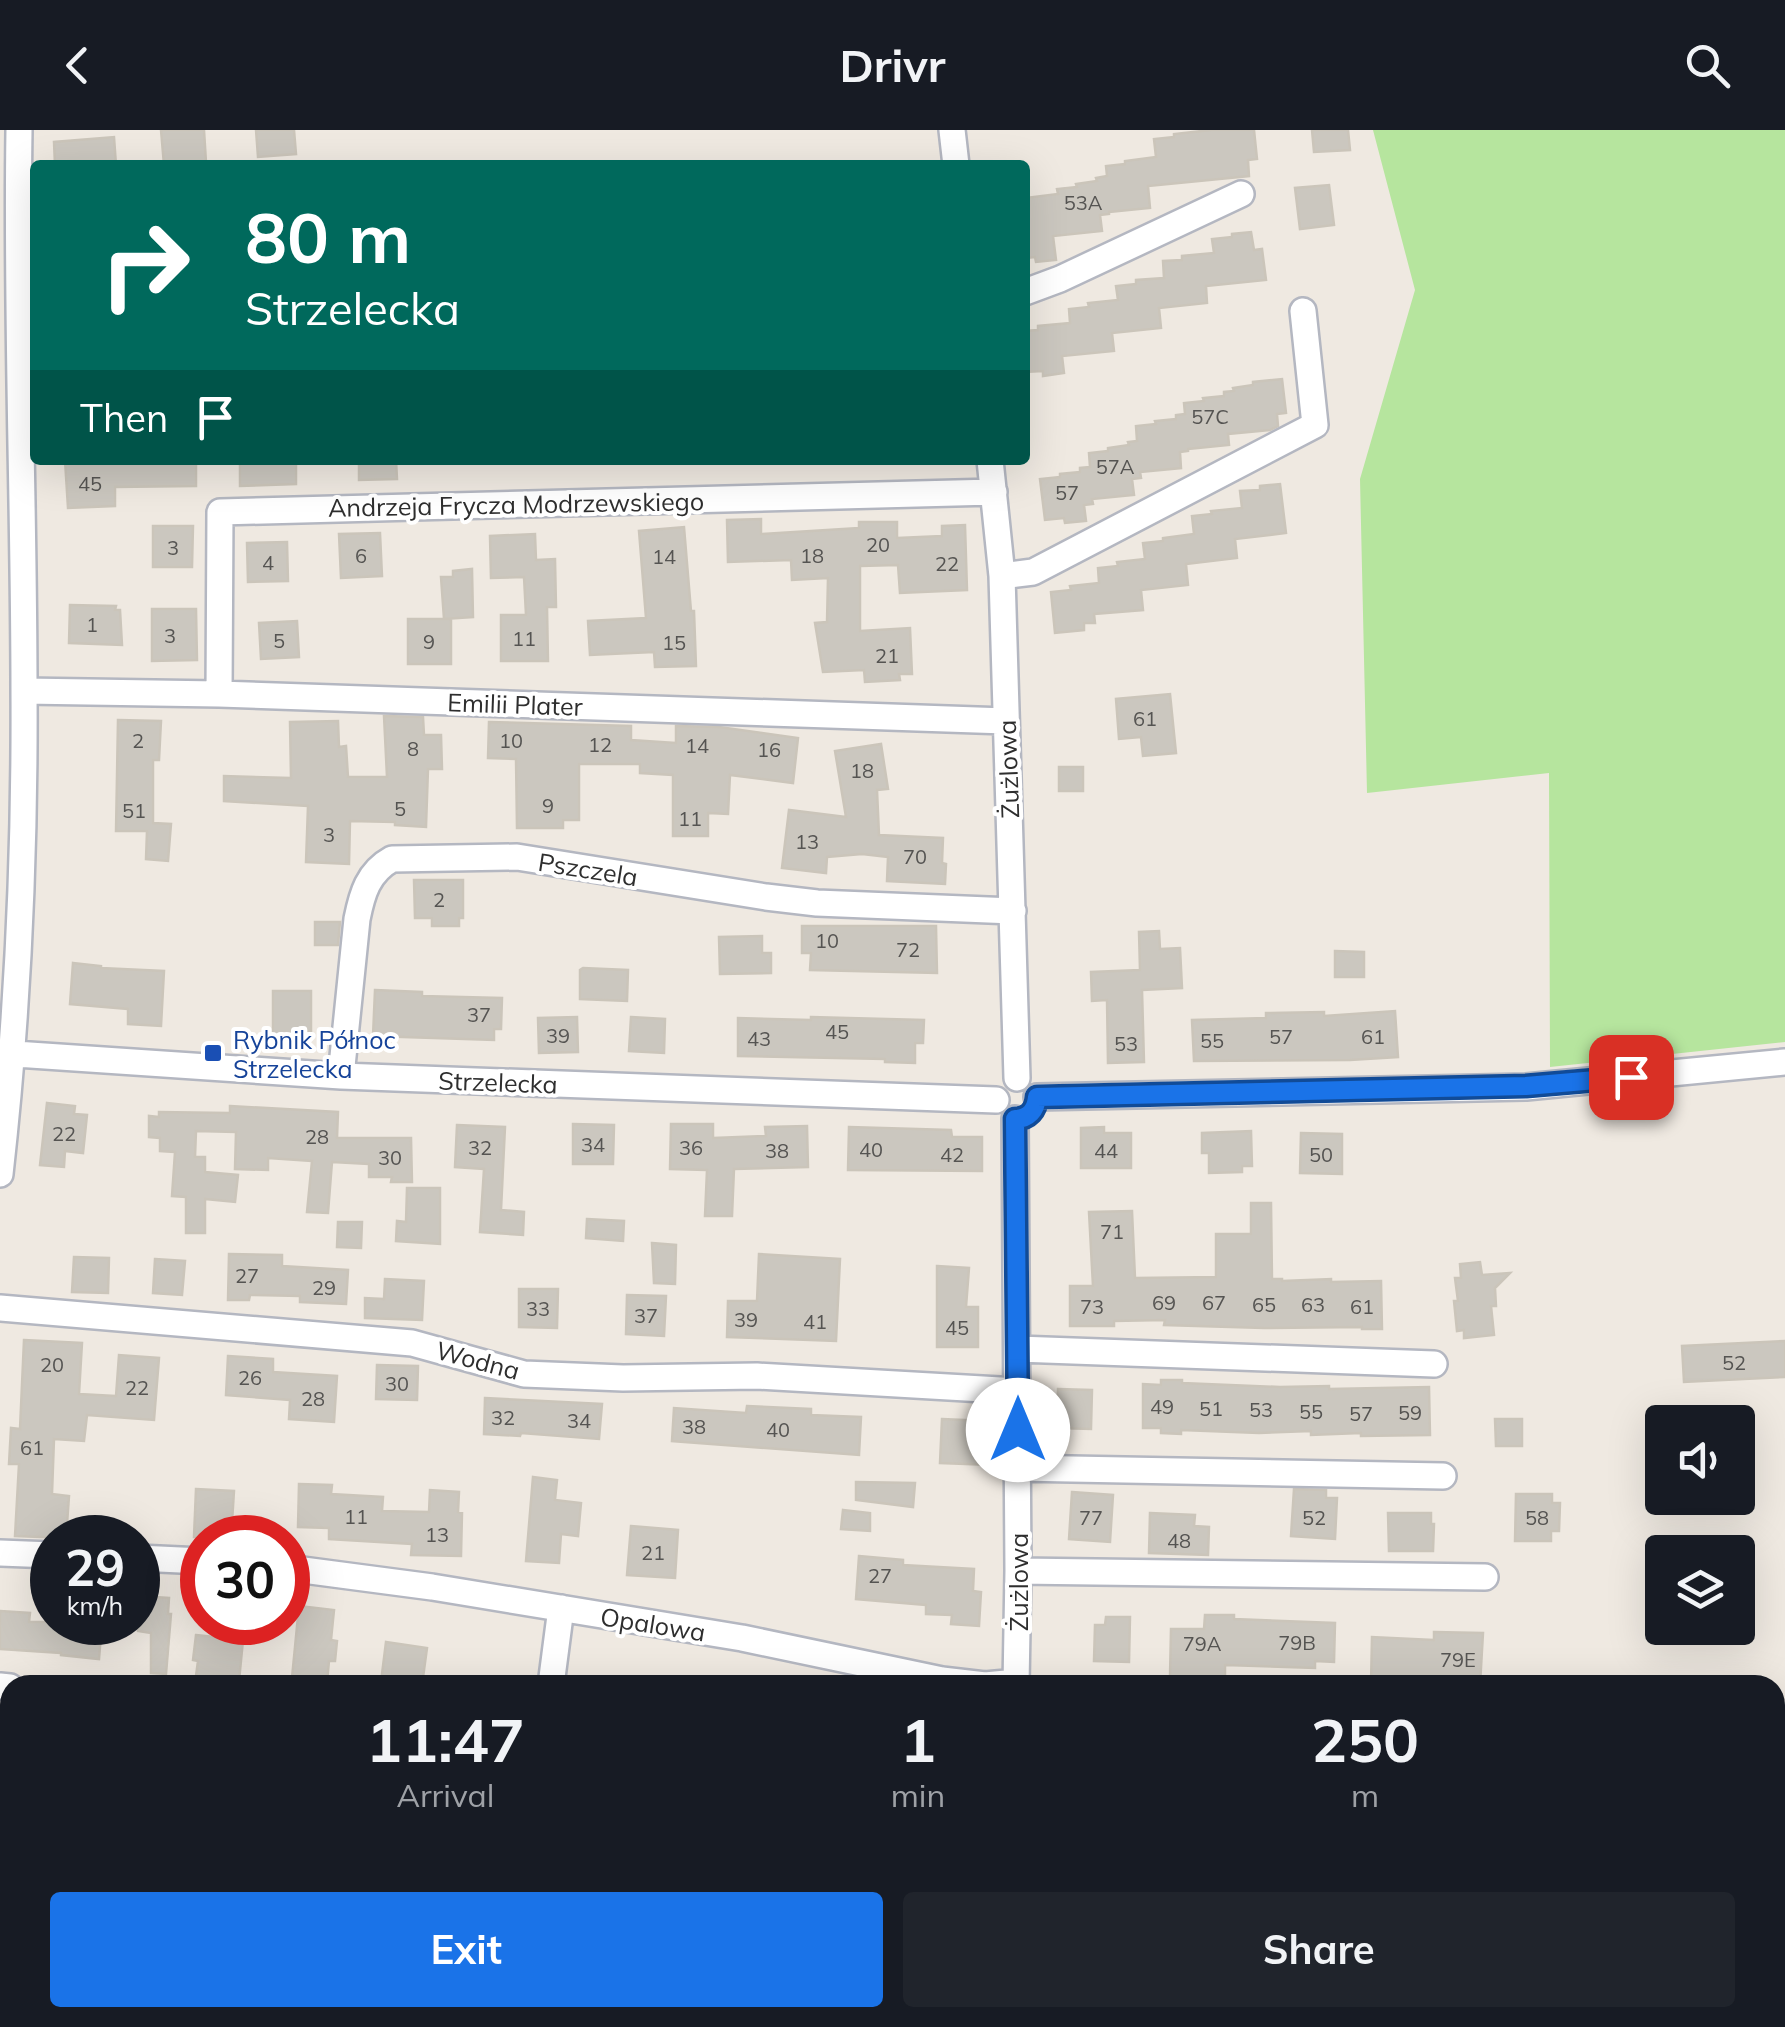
<!DOCTYPE html>
<meta charset="utf-8">
<style>
:root{--surface:#171b24;--page:#20242c;--text:#f1f3f6;--muted:#9ea1a6;--accent:#1a73e8}
body{margin:0;font-family:Mulish,sans-serif;background:var(--page);color:var(--text);height:100vh;display:flex;flex-direction:column;font-size:38px;white-space:nowrap}
*{box-sizing:border-box;margin:0}
p{font-size:32px;color:var(--muted)}
.icon{flex:none;width:55px;height:55px;fill:none;stroke:currentColor;stroke-width:2;stroke-linecap:round;stroke-linejoin:round}
.map{position:relative;flex:1;overflow:hidden}
.sheet{position:absolute;left:0px;top:1545px;width:1785px;height:352px;display:flex;flex-direction:column;background:var(--surface);border-radius:30px 30px 0 0;box-shadow:0 10px 40px #0002}
.sheet>*{flex:none}
.banner{position:absolute;left:30px;top:30px;width:1000px;height:305px;border-radius:10px;box-shadow:0 10px 40px #0002;background:#00695c;color:#fff;overflow:hidden}
.tools{position:absolute;left:1645px;top:1275px;display:grid;gap:20px}
.tools a{display:grid;place-items:center;width:110px;height:110px;border-radius:10px;background:var(--surface);box-shadow:0 10px 40px #0002;font-size:50px}
.speed{position:absolute;left:30px;top:1385px;display:flex;gap:20px;font-size:50px;font-weight:700;text-align:center}
.speed>*{display:grid;place-content:center;width:130px;height:130px;border-radius:50%;background:var(--surface);box-shadow:0 10px 40px #0002;line-height:1}
.speed small{font-size:25px;font-weight:400}
.speed .limit{border:15px solid #d22;background:#fff;color:#111}
.pin{position:absolute;display:grid;place-items:center;width:85px;height:85px;color:#fff;margin:-42px;border-radius:20px;box-shadow:0 5px 15px #0006}
.me{position:absolute;width:110px;margin:-55px;rotate:0deg;stroke-linejoin:round;filter:drop-shadow(0 0 8px #0008)}
.turn{display:flex;align-items:center;gap:35px;height:210px;padding:0 50px;font-size:45px}
.turn .icon{width:130px;height:130px;stroke-width:2.5}
.turn b{display:block;font-size:70px;line-height:85px}
.then{display:flex;align-items:center;height:95px;padding:0 50px;background:#0003;gap:20px;font-size:38px}
.eta{display:flex;justify-content:space-evenly;align-items:center;height:170px;text-align:center}
.eta b{font-size:60px;font-weight:700;line-height:70px}
.cta{display:flex;gap:20px;margin-top:auto;padding:20px 50px}
.cta a{flex:1;height:115px;border-radius:10px;background:var(--accent);color:#fff;font-size:40px;font-weight:700;line-height:115px;text-align:center}
.cta a+a{background:var(--page);color:var(--text)}
header{display:flex;justify-content:space-between;align-items:center;height:130px;padding:0 50px;background:var(--surface);font-size:45px;font-weight:700}
.map>svg:first-child{display:block}
.green{fill:#b6e59e}
.building{fill:#cbc7bf;stroke:#cbc5ba;stroke-width:2.5}
.lines{fill:none;stroke-linecap:round;stroke-linejoin:round}
.minor-casing{stroke:#b4b7c1;stroke-width:30}
.minor{stroke:#fff;stroke-width:25}
.route-casing{stroke:#114b97;stroke-width:25}
.route{stroke:#1a73e8;stroke-width:18}
.transit-dot{fill:#1a4fb4;stroke:#fff;stroke-width:4}
.labels{text-anchor:middle;dominant-baseline:central;stroke-width:8;stroke-linejoin:round;paint-order:stroke}
.number-label{font-size:20px;fill:#555452}
.street-label{font-size:25px;fill:#2e2e2e;stroke:#fff}
.transit-label{font-size:25px;fill:#164399;stroke:#fff;text-anchor:start}
</style>
<header><svg class="icon" aria-label="back" viewBox="0 0 24 24"><path d="M15 5l-7 7 7 7"/></svg>Drivr<svg class="icon" aria-label="search" viewBox="0 0 24 24"><circle cx="10" cy="10" r="6"/><path d="M15 15l6 6"/></svg></header>
<div class="map">
<svg width="1785" height="1897" viewBox="0 0 1785 1897">
<rect width="100%" height="100%" fill="#efe9e1"/>
<path class="green" d="M1373,0H1785V912L1550,937L1549,643L1367,663L1360,349L1415,160Z"/>
<path class="building" d="M161,0H204L206,32L164,35Z
M256,0H294L296,24L258,27Z
M1211,0H1254L1257,29L1248,30L1249,46L1148,56L1150,78L1109,82V84L1100,85L1102,101L1053,106L1056,130L1036,132L1035,127L1025,128V68L1058,64L1057,59L1077,57L1076,54L1097,51L1096,48L1107,46L1106,36L1125,34V31L1156,27L1154,9L1174,7V4Z
M1312,0H1348L1350,20L1314,22Z
M114,7L116,35H55L54,12Z
M1329,55L1334,95L1300,99L1295,58Z
M1251,102L1254,120L1262,119L1266,150L1206,156L1207,173L1159,178L1161,198L1112,203L1114,221L1062,226L1064,243L1043,246V241L1025,242V201L1038,200V196L1070,193L1069,179L1089,177L1088,173L1118,170L1116,156L1136,154V150L1164,148L1163,131L1182,130V126L1214,123L1212,109L1232,107V104Z
M1282,249L1286,283L1277,284L1278,296L1270,300L1228,304L1229,315L1188,319V321L1180,322L1181,338L1140,342L1141,348L1132,349L1134,365L1092,369L1093,374L1084,375L1086,391L1065,393L1064,388L1045,390L1040,349L1060,347V344L1080,342V338L1090,337L1089,323L1108,321V318L1129,315L1128,312L1137,311L1136,296L1156,294L1155,291L1176,289V285L1185,284L1184,273L1204,271L1203,268L1224,266V262L1234,261L1233,258L1253,255V252Z
M65,330H196V356L115,357V376L68,378Z
M240,330H296V354L240,356Z
M359,330H396L397,349L359,350Z
M1280,354L1286,403L1235,409L1237,428L1186,434L1188,455L1141,460L1143,480L1094,484L1095,493H1084V500L1055,503L1051,462L1071,460L1070,456L1099,453L1098,438L1118,436L1117,432L1145,429L1143,413L1163,411V408L1194,404L1192,386L1212,384L1211,381L1242,378L1240,361L1260,360V356Z
M761,389V404L859,398V392H897V408L942,406V396L965,395L967,460L900,463L898,435L860,436V501L910,498L912,544H899L900,550L865,552L864,540L823,542L815,493L827,492L828,448L792,450L791,430L728,432L727,390Z
M153,396H193L192,437H153Z
M684,397L691,481H694L696,536L655,537L654,522L590,525L588,491L646,488L639,401Z
M380,403L382,446L341,448L339,404Z
M535,404L536,430L555,429L556,477H547L548,531H501V485H526L524,447L491,448L490,406Z
M287,412L288,451L248,452L247,413Z
M472,439L473,487L444,489L441,447H453V441Z
M70,475L116,476L115,480H120L122,515L69,513Z
M152,479H196L197,530L152,531Z
M408,489H451V534H408Z
M297,491L299,527L261,529L259,493Z
M1170,564L1176,623L1143,626L1141,607L1119,609L1116,569Z
M384,586L423,587L424,605H441L442,639H428L426,697L395,695V692L350,691L349,734L306,732L308,676L224,671V646L291,648L290,592L338,591L339,617L346,616L348,647H387Z
M118,590L161,591L159,630H153V693L171,694L168,731L146,729L147,701H116Z
M489,592L631,596V610L676,613V596L719,597L798,608L793,653L730,645L728,684L708,683V706H673V645L640,643V634H579V690H563V698H517L516,629L488,628Z
M881,614L888,659L877,660L879,705L943,708L942,733L946,734L945,754L887,751L888,727L862,724L827,727L826,743L782,738L789,680L846,687L835,621Z
M1059,637H1083V661H1059Z
M414,750H463V788H459V796H432V788H415Z
M315,792H340L338,815H315Z
M802,796H936L937,843L810,840L811,823H802Z
M1159,801L1160,819L1180,818L1182,858L1142,860L1144,932L1108,933L1107,870L1092,871L1091,842L1140,840L1139,802Z
M762,806V823H771V843L720,844L719,807Z
M1335,821L1364,822V847H1335Z
M73,833L101,836V838L164,841L161,896L128,894V879L70,874Z
M583,838L628,840L627,871L580,869V840Z
M375,860L422,862V866L502,868L501,899H494V910L373,906Z
M273,861H311V901H295V909L273,910Z
M1395,881L1398,927L1350,930L1194,931L1192,890L1266,888V883L1324,882V886Z
M577,887L578,922L539,923L538,888Z
M631,887L665,889L664,923L629,921Z
M811,887L924,890L923,913H915V933L885,932V929L738,926V888L811,890Z
M47,973L75,976L74,984L87,985L83,1023L65,1021L64,1037L40,1035Z
M230,976L338,982L337,1008H411L412,1052H391L392,1047H369V1034L332,1032L328,1083L307,1082L312,1031L268,1028V1040L235,1039L236,1002L196,1001L195,1027H205V1042L238,1045L235,1072L205,1069V1103H186V1067L172,1066L175,1022L160,1021V1008L149,1007V986L159,987V982L230,983Z
M573,994L614,995L613,1034H573Z
M671,994H713V1008L766,1006L765,997L807,996L808,1037L734,1039L732,1086H705L707,1040L670,1039Z
M457,995L505,997L501,1080L524,1082L523,1105L480,1102L484,1039L455,1037Z
M849,997L951,1000L952,1007H982V1041L848,1040Z
M1104,997V1003H1131V1038H1081V998Z
M1251,1001L1252,1036H1242V1042L1209,1043V1023H1202V1003Z
M1301,1003L1342,1004V1044L1300,1043Z
M407,1058H440V1114L396,1111L397,1091L406,1092Z
M1251,1073H1271L1272,1149H1282V1151L1331,1149V1152L1381,1151L1382,1199H1362V1197L1264,1198L1164,1195L1165,1190L1114,1191V1196H1070V1156H1093L1089,1082L1132,1081L1135,1148L1216,1147V1104H1251Z
M587,1089L624,1091L623,1111L586,1108Z
M338,1092H362L361,1118L337,1117Z
M652,1113L676,1115L675,1154L654,1153Z
M229,1124L282,1125V1136L348,1140L346,1174L300,1172V1166L250,1165L249,1170H228Z
M759,1124L840,1129L836,1211L727,1207L728,1171H757Z
M74,1127L109,1128L108,1163L72,1162Z
M155,1129L185,1131L182,1165L153,1163Z
M1480,1132L1482,1145L1510,1143L1495,1158L1496,1176H1491L1494,1205L1464,1208V1200L1457,1201L1454,1171H1458L1455,1148H1461L1460,1134Z
M937,1136L969,1138L966,1177H978V1217H937Z
M385,1149L424,1151L422,1190L365,1188V1168L384,1169Z
M519,1159H558L557,1198L519,1197Z
M627,1165L666,1166L664,1206L626,1204Z
M24,1210L82,1213L79,1264L116,1266L119,1225L159,1228L154,1290L87,1285L84,1311L54,1309L52,1364L69,1366L66,1408L15,1406L19,1334H9L11,1298L20,1299Z
M1785,1211V1247L1684,1252L1682,1216Z
M228,1226L273,1229V1242L337,1246L334,1292L289,1289L290,1270L226,1265Z
M377,1235L418,1236L417,1270L376,1269Z
M1161,1250H1182V1253L1280,1257L1329,1256V1259L1429,1257L1430,1305L1361,1306V1303L1311,1305V1301L1259,1303L1181,1300V1304L1161,1303V1298H1143V1254L1161,1255Z
M1058,1259L1092,1260L1091,1299L1057,1298Z
M485,1268L602,1274L599,1309L521,1303L520,1306L484,1304Z
M747,1276L811,1279V1285L861,1287L859,1325L672,1311L674,1278L746,1283Z
M942,1289L986,1291L985,1309H992L991,1335L940,1333Z
M1495,1289H1522V1316H1496Z
M533,1347L557,1350L555,1370L581,1373L578,1406L561,1404L559,1433L526,1431Z
M856,1352L915,1353L913,1377L856,1370Z
M299,1354L332,1355L331,1364L383,1367L382,1381L429,1382L430,1360L459,1362L458,1382L462,1383L461,1426L411,1425L412,1414L329,1409V1398L298,1397Z
M196,1359L234,1361L231,1408L194,1407Z
M1294,1359L1326,1360V1368H1337L1335,1409L1291,1406Z
M1072,1362L1113,1365L1110,1412L1069,1409Z
M1516,1364H1552V1373H1560L1559,1401H1551V1411H1515Z
M843,1380L870,1383V1401L841,1399Z
M1150,1383L1195,1385L1194,1396L1209,1397L1208,1425L1149,1423Z
M1388,1383H1431V1394H1434L1433,1421H1389Z
M631,1396L678,1400L675,1448L627,1445Z
M859,1426L903,1430V1435L974,1439L973,1461L981,1462L979,1496L951,1494L952,1485L926,1484V1475L856,1469Z
M138,1466L169,1468L168,1484H171L166,1544L151,1543V1503L138,1501Z
M299,1476L334,1480L331,1510L337,1511L335,1531H329L327,1552L292,1548Z
M0,1481L30,1483L29,1492H102L99,1529L61,1525V1523L0,1519Z
M1205,1485H1234V1489L1335,1493L1334,1532L1315,1531V1538L1225,1535V1548L1170,1547L1171,1499H1204Z
M1106,1487H1130L1129,1532L1094,1531L1095,1495H1105Z
M1434,1502L1483,1503L1480,1555H1371L1372,1507L1434,1510Z
M196,1505L243,1510L239,1551L196,1546L198,1531L193,1530Z
M386,1512L427,1518L422,1555L381,1552Z"/>
<g class="lines">
<defs>
<path id="minor" d="M952,0L956,35
M1025,162L1060,149L1241,64
M990,330L1002,446L1017,948
M1002,446L1033,442L1315,295L1303,181
M24,561L219,564L1006,591
M219,564L220,382L994,362
M0,923L341,946L996,970
M341,946L357,789C362,764 368,742 392,729L517,727L766,767L817,773L1013,781
M1037,967L1526,957L1785,932
M1015,989L1018,1441L1016,1555
M0,1044C18,884 25,721 24,560C24,374 16,187 19,0
M0,1178L412,1213L524,1244L623,1248L757,1246L1018,1261
M1018,1219L1434,1234
M1018,1338L1443,1346
M0,1423L52,1425
M138,1428L202,1431
M288,1438L432,1457L742,1508L942,1550L985,1555L1017,1552
M1018,1441L1485,1447
M551,1555L561,1478
M0,1556L10,1557
M1775,1721H1785
M0,1848L10,1849
M1775,1879H1785
M253,1888L257,1891L263,1888
M331,1888L394,1897
M493,1897L494,1888
M999,1897L1000,1888
M1622,1897L1623,1888"/>
</defs>
<use href="#minor" class="minor-casing"/>
<use href="#minor" class="minor"/>
</g>
<g class="lines">
<defs>
<path id="route" d="M1018,1300L1015,989C1029,989 1036,980 1037,967L1526,956L1631,947"/>
</defs>
<use href="#route" class="route-casing"/>
<use href="#route" class="route"/>
</g>
<rect class="transit-dot" x="203" y="913" width="20" height="20" rx="5"/>
<g class="labels">
<g class="number-label">
<text x="1083" y="72">53A</text>
<text x="1210" y="286">57C</text>
<text x="1115" y="336">57A</text>
<text x="90" y="353">45</text>
<text x="1067" y="362">57</text>
<text x="878" y="414">20</text>
<text x="173" y="417">3</text>
<text x="361" y="425">6</text>
<text x="812" y="425">18</text>
<text x="664" y="426">14</text>
<text x="268" y="432">4</text>
<text x="947" y="433">22</text>
<text x="92" y="494">1</text>
<text x="170" y="505">3</text>
<text x="524" y="508">11</text>
<text x="279" y="510">5</text>
<text x="429" y="511">9</text>
<text x="674" y="512">15</text>
<text x="887" y="525">21</text>
<text x="1145" y="588">61</text>
<text x="138" y="610">2</text>
<text x="511" y="610">10</text>
<text x="600" y="614">12</text>
<text x="697" y="615">14</text>
<text x="413" y="618">8</text>
<text x="769" y="619">16</text>
<text x="862" y="640">18</text>
<text x="548" y="675">9</text>
<text x="400" y="678">5</text>
<text x="134" y="680">51</text>
<text x="690" y="688">11</text>
<text x="329" y="704">3</text>
<text x="807" y="711">13</text>
<text x="915" y="726">70</text>
<text x="439" y="769">2</text>
<text x="827" y="810">10</text>
<text x="908" y="819">72</text>
<text x="479" y="884">37</text>
<text x="837" y="901">45</text>
<text x="558" y="905">39</text>
<text x="1281" y="906">57</text>
<text x="1373" y="906">61</text>
<text x="759" y="908">43</text>
<text x="1212" y="910">55</text>
<text x="1126" y="913">53</text>
<text x="64" y="1003">22</text>
<text x="317" y="1006">28</text>
<text x="593" y="1014">34</text>
<text x="480" y="1017">32</text>
<text x="691" y="1017">36</text>
<text x="871" y="1019">40</text>
<text x="777" y="1020">38</text>
<text x="1106" y="1020">44</text>
<text x="952" y="1024">42</text>
<text x="1321" y="1024">50</text>
<text x="390" y="1027">30</text>
<text x="1112" y="1101">71</text>
<text x="247" y="1145">27</text>
<text x="324" y="1157">29</text>
<text x="1164" y="1172">69</text>
<text x="1214" y="1172">67</text>
<text x="1264" y="1174">65</text>
<text x="1313" y="1174">63</text>
<text x="1092" y="1176">73</text>
<text x="1362" y="1176">61</text>
<text x="538" y="1178">33</text>
<text x="646" y="1185">37</text>
<text x="746" y="1189">39</text>
<text x="815" y="1191">41</text>
<text x="957" y="1197">45</text>
<text x="1734" y="1232">52</text>
<text x="52" y="1234">20</text>
<text x="250" y="1247">26</text>
<text x="397" y="1253">30</text>
<text x="137" y="1257">22</text>
<text x="313" y="1268">28</text>
<text x="1162" y="1276">49</text>
<text x="1211" y="1278">51</text>
<text x="1261" y="1279">53</text>
<text x="1311" y="1281">55</text>
<text x="1410" y="1282">59</text>
<text x="1361" y="1283">57</text>
<text x="503" y="1287">32</text>
<text x="579" y="1290">34</text>
<text x="694" y="1296">38</text>
<text x="778" y="1299">40</text>
<text x="32" y="1317">61</text>
<text x="356" y="1386">11</text>
<text x="1091" y="1387">77</text>
<text x="1314" y="1387">52</text>
<text x="1537" y="1387">58</text>
<text x="437" y="1404">13</text>
<text x="1179" y="1410">48</text>
<text x="653" y="1422">21</text>
<text x="880" y="1445">27</text>
<text x="1297" y="1512">79B</text>
<text x="1202" y="1513">79A</text>
<text x="1458" y="1529">79E</text>
</g>
<g class="street-label">
<text transform="translate(516 374) rotate(-1)">Andrzeja Frycza Modrzewskiego</text>
<text transform="translate(515 574) rotate(2)">Emilii Plater</text>
<text transform="translate(1008 639) rotate(-92)">Żużlowa</text>
<text transform="translate(588 739) rotate(9)">Pszczela</text>
<text transform="translate(498 952) rotate(2)">Strzelecka</text>
<text transform="translate(478 1230) rotate(15)">Wodna</text>
<text transform="translate(1018 1452) rotate(-90)">Żużlowa</text>
<text transform="translate(653 1494) rotate(9)">Opalowa</text>
</g>
<g class="transit-label">
<text x="233" y="909">Rybnik Północ<tspan x="233" dy="29">Strzelecka</tspan></text>
</g>
</g>
</svg>
<div class="tools">
<a><svg class="icon" aria-label="sound" viewBox="0 0 24 24"><path d="M4 9h4l5-4v14l-5-4H4zM17 9q2 3 0 6"/></svg></a>
<a><svg class="icon" aria-label="layers" viewBox="0 0 24 24"><path d="M12 4l9 5-9 5-9-5zM3 14l9 5 9-5"/></svg></a>
</div>
<div class="speed"><div>29<small>km/h</small></div><div class="limit">30</div></div>
<div class="pin" style="left:1631px;top:947px;background:#d93025"><svg class="icon" aria-label="arrive" viewBox="0 0 24 24"><path d="M6 21V4h12l-3 4 3 4H6"/></svg></div>
<svg class="me" style="left:1018px;top:1300px" viewBox="-20 -20 40 40"><circle r="19" fill="#fff"/><path d="M0-13L10 11 0 6-10 11z" fill="#1a73e8"/></svg>
<div class="banner">
<div class="turn"><svg class="icon" aria-label="right" viewBox="0 0 24 24"><path d="M7 20v-9h11M14 6l5 5-5 5"/></svg><div><b>80 m</b>Strzelecka</div></div>
<div class="then">Then<svg class="icon" aria-label="arrive" viewBox="0 0 24 24"><path d="M6 21V4h12l-3 4 3 4H6"/></svg></div>
</div>
<section class="sheet">
<div class="eta">
<div><b>11:47</b><p>Arrival</p></div>
<div><b>1</b><p>min</p></div>
<div><b>250</b><p>m</p></div>
</div>
<div class="cta"><a>Exit</a><a>Share</a></div>
</section>
</div>
